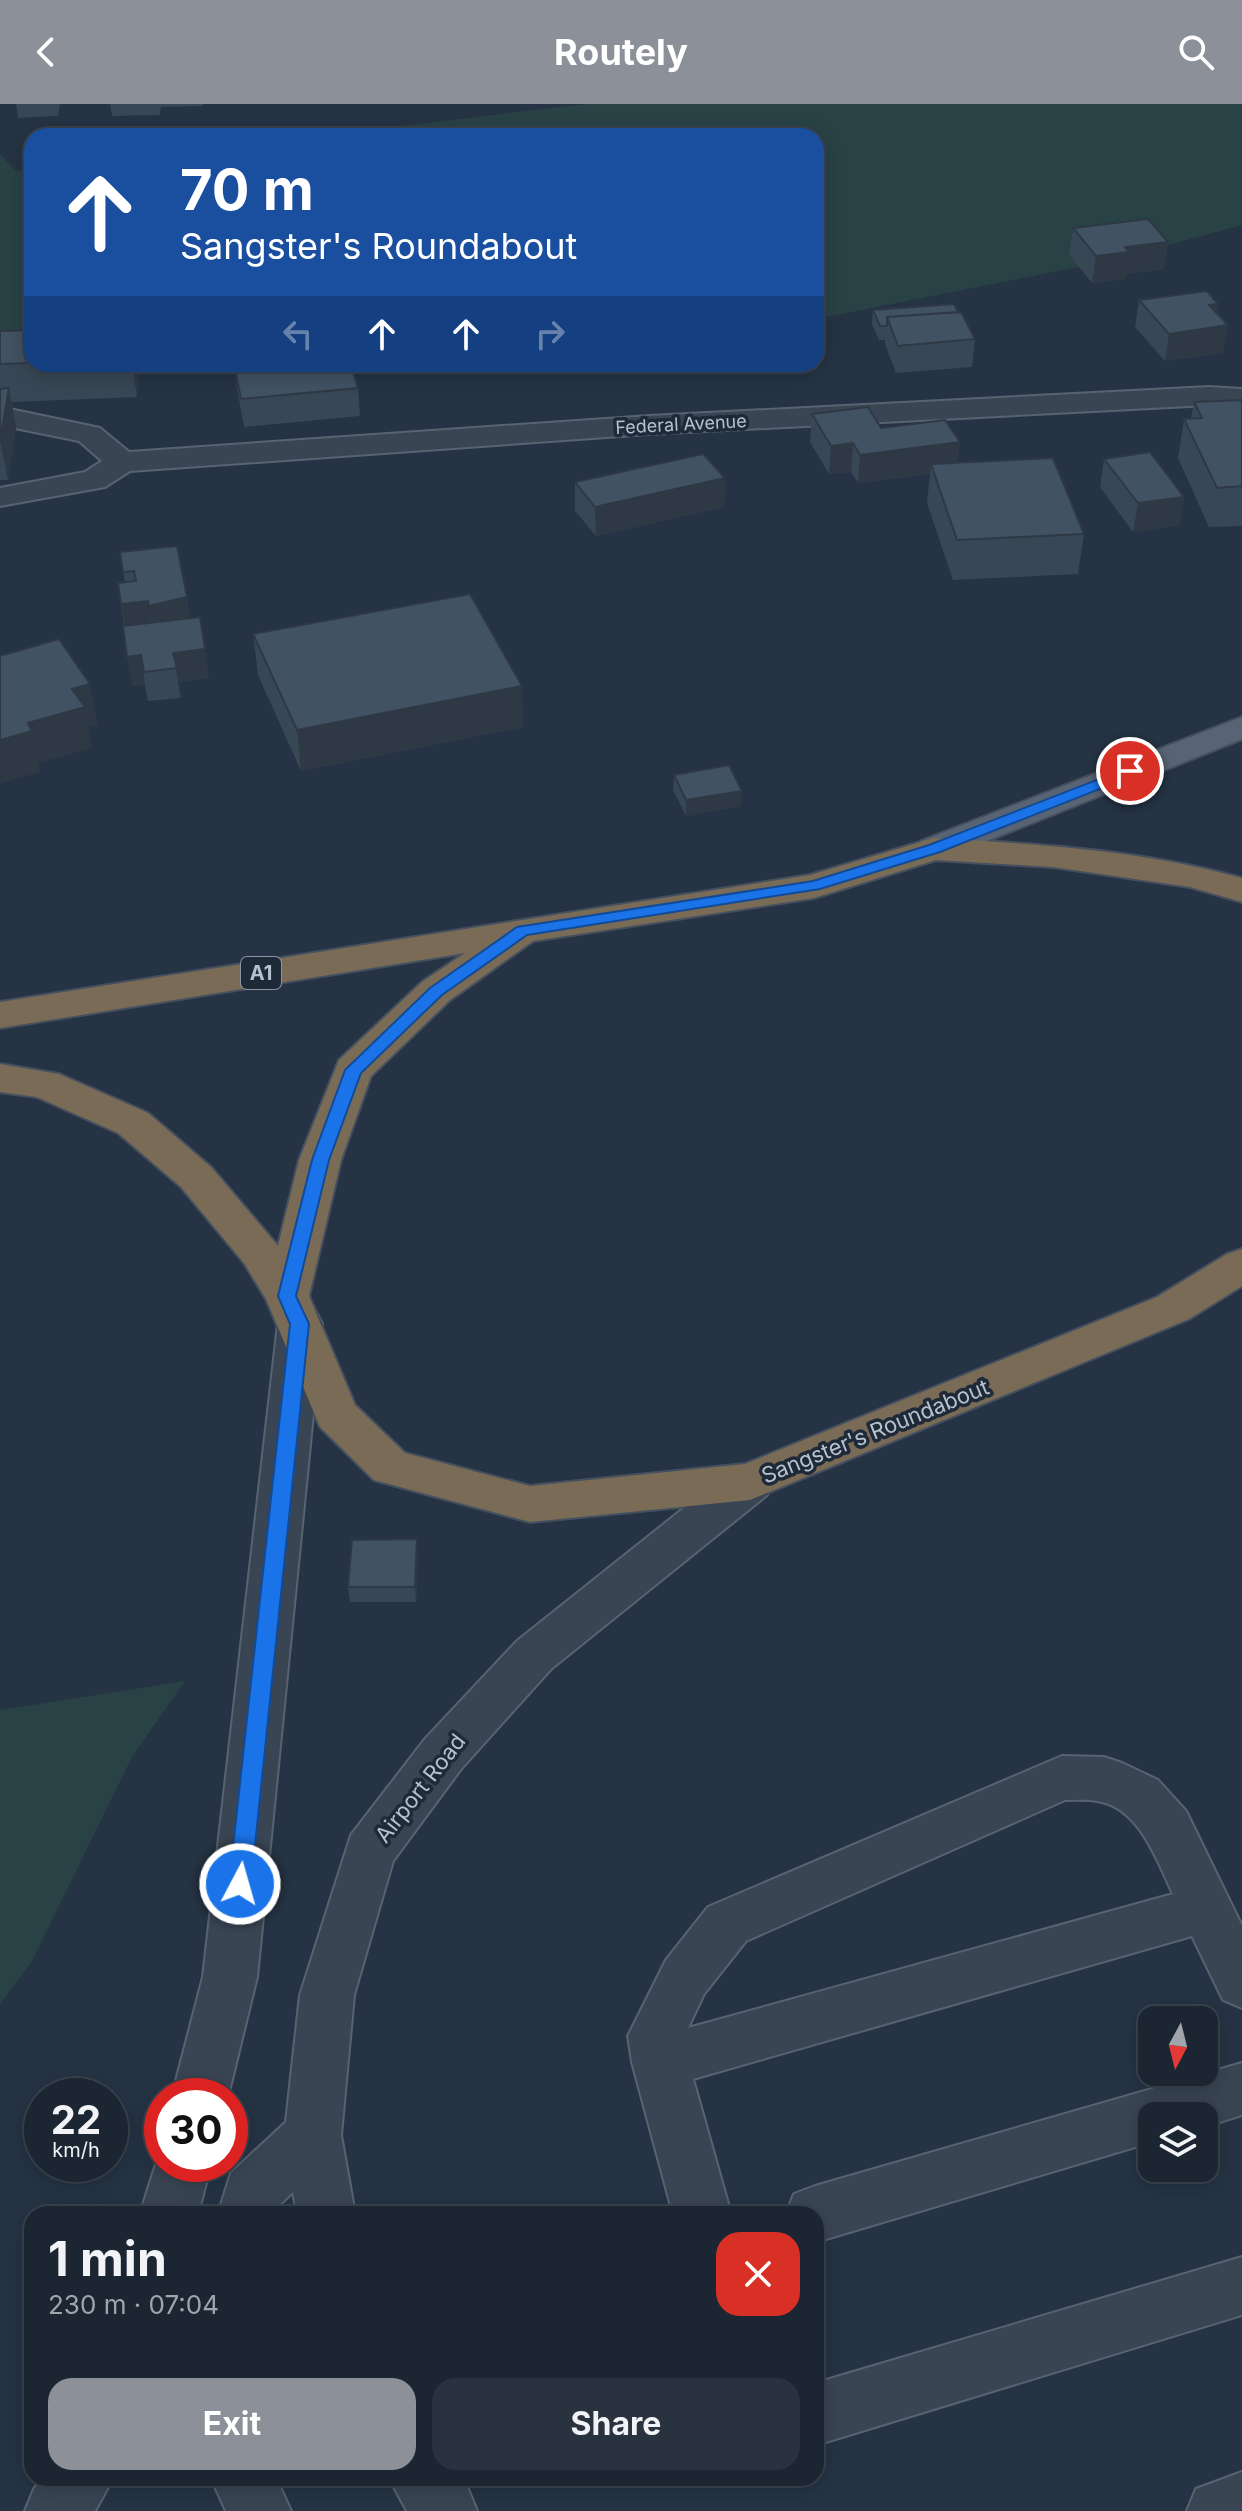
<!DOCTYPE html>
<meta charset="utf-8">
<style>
:root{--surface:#1c2633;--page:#29323f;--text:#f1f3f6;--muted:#a0a5ac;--line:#3a434e;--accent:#8c9099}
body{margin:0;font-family:Inter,sans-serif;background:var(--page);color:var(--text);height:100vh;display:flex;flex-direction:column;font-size:30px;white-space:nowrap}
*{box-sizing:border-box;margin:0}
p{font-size:26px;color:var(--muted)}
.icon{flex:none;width:44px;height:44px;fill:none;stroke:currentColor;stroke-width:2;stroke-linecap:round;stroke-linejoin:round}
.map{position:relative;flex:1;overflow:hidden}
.panel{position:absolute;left:24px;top:2102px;width:800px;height:280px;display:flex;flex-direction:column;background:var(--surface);border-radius:24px;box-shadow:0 4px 20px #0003,0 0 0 2px var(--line)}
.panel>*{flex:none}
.hud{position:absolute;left:24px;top:24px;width:800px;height:244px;border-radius:24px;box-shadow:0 4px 20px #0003,0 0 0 2px var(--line);background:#1a4fa0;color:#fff;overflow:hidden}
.needle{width:52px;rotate:187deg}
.controls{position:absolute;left:1138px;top:1902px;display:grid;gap:16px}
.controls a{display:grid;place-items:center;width:80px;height:80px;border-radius:16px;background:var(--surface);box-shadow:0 4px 20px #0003,0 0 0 2px var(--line);font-size:40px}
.speed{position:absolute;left:24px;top:1974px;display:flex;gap:16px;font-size:40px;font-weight:700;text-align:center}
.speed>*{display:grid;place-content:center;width:104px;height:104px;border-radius:50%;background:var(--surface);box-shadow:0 4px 20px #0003,0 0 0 2px var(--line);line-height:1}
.speed small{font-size:20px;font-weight:400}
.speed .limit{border:12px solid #d22;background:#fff;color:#111}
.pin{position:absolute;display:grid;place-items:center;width:68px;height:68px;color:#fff;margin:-34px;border:4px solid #fff;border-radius:50%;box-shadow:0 2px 8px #0007}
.me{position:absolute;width:88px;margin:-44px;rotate:6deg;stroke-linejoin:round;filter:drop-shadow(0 0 6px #0008)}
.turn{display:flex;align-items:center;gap:28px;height:168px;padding:0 24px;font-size:36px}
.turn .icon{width:104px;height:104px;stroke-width:2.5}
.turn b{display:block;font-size:56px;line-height:68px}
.lanes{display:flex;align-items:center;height:76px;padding:0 24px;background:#0003;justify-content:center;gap:40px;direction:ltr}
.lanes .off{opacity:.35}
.round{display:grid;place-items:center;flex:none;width:84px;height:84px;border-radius:24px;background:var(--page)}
.headline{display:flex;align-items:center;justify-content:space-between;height:136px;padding:0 24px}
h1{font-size:48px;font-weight:700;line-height:60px}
.cta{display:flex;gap:16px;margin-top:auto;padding:16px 24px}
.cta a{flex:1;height:92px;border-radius:24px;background:var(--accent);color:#fff;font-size:32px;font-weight:700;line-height:92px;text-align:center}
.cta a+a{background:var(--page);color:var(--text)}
header{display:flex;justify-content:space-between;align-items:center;height:104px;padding:0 24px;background:var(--accent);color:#fff;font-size:36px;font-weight:700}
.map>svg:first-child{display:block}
.green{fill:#284245}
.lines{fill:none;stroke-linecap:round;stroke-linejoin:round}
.minor-casing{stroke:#586371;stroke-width:4}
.major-casing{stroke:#444e5d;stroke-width:4}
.highway-casing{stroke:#45505e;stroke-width:4}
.minor{fill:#3a4554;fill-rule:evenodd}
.major{fill:#586473;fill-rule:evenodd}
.highway{fill:#7a6b57;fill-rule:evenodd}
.wall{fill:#384755}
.shaded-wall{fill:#2e3945}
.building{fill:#415263;stroke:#2e3945;stroke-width:2}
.route{fill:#1a73e8;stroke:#114b97;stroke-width:2}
.labels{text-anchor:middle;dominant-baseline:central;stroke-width:7;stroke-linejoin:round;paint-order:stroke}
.far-street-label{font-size:18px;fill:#b7c0cd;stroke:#1f2a39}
.shield{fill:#1f2a39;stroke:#8993a1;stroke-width:2}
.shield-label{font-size:20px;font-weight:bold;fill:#b7c0cd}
.street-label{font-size:22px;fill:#b7c0cd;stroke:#1f2a39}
</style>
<header><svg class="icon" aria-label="back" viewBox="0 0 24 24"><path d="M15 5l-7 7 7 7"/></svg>Routely<svg class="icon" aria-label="search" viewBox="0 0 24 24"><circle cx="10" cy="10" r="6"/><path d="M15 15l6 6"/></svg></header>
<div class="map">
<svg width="1242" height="2407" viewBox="0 0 1242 2407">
<rect width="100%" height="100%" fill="#253344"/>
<path class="green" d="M585,0H1242V121L1114,156L816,215V32H315Z
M0,50L16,67L32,66V260H208L0,285Z
M185,1577L132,1653L32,1857L0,1900V1606Z"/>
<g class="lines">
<defs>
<path id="minor" d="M1209,283L1242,285V303L1209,301L649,330L130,367L105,383L0,402V384L85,368L102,357L79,337L0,321V303L100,324L129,348L649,312Z
M300,1204L316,1208L322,1220L257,1873L228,1992H172L203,1873L278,1220L284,1208Z
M750,1360L767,1365L773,1378L767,1391L551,1565L461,1665L393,1757L354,1891L341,2031L355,2110H297L293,2088L277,2103L276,2110H218L231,2069L286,2018L300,1891L351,1731L425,1635L517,1537L733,1365Z
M1062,1652L1104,1653L1122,1659L1158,1676L1186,1707L1242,1822V1904L1223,1896L1192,1832L693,1975L731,2110H673L632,1958L628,1932L666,1856L708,1803ZM1065,1696C1076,1696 1087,1695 1097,1697C1139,1703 1157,1756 1173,1790L688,1924L704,1890L746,1837Z
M1242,1959V2011L1204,2023V2012H1152V2038L816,2138V2110H786L794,2090L815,2082Z
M162,2041V2060H211L198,2110H140Z
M1242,2153V2211L816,2341V2279Z
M1242,2368V2407H1187L1196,2385Z
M42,2374H113L95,2407H25L34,2385Z
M211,2374H276L291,2407H226Z
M389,2374H460L468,2385L477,2407H407Z"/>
<path id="major" d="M1242,613V635L947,753L934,756L921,753L916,745L921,737Z"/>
<path id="highway" d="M934,734C1038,740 1142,746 1242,774V798L1190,783L1053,763L936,756L814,794L533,837L450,896L371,972L341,1056L309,1192L355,1301L405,1349L530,1382L745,1360L1157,1193L1227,1150L1242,1145V1182L1189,1215L750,1396L530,1418L374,1376L320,1323L266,1195L244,1159L181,1083L118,1029L37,993L0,988V960L59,970L148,1009L211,1063L278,1142L299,1056L339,956L422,878L465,849L0,924V898L810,771Z"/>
</defs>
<use href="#minor" class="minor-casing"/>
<use href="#major" class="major-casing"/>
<use href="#highway" class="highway-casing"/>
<use href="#minor" class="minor"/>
<use href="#major" class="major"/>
<use href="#highway" class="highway"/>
</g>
<path class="wall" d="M16,0H60L58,12L18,14Z
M110,0H203V2L161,3L160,11L112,12Z
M1073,124L1168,138L1164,165L1126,170L1125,175L1092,179L1069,151Z
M1139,196L1218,200L1217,209L1223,249L1165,257L1135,223Z
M873,206L958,208L975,235L972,263L896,269L885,240V236H879L872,220Z
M32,226V260H139L137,293L12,298L16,323L8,376H0V227Z
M234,260L358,284L360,312L244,323L237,284Z
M1242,296V422L1209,423L1178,354L1184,315H1191L1194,298Z
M812,310L881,324L958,358L1084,430L1078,470L953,476L927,399L930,370L858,379L851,368L829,370L810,338Z
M1104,355L1184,393L1179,421L1133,428L1100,383Z
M725,374L724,403L596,432L575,407V378Z
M120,448L187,493L190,514L209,574L178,578L181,594L148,597L145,581L132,582L118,479L125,478Z
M253,530L523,623L301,667L258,571Z
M674,671L741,702L686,712L673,686Z
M418,1450L416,1498H350L348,1483Z"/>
<path class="shaded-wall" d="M1168,138L1164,165L1126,170L1125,175L1092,179L1096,152L1125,143Z
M1218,200L1214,223L1228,221L1223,249L1165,257L1169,230L1209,201Z
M132,260H139L137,293Z
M400,260H467V261L400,269Z
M9,284L16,323L8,376L0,336Z
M960,338L957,366L931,360L930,370L858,379L860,351Z
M853,339L851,368L829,370L831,342Z
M725,374L724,403L596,432L595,403Z
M1184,393L1179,421L1133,428L1138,399Z
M187,493L191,522L153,531L149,502Z
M148,497L152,526L126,529L121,500Z
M205,545L209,574L178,578L173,549Z
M141,551L145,581L132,582L127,553Z
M90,580L98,621L88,623L92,644L39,659L40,668L0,680V636L28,619L72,585Z
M522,582L523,623L301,667L297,626Z
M742,687L741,702L686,712V696Z
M417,1435L418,1450L416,1498L415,1483Z"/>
<path class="building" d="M1148,115L1168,138L1125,143L1129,148L1096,152L1073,124Z
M1207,187L1218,200L1209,201L1228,221L1169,230L1139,196Z
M954,200L958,208L887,213V222H880L873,206Z
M961,208L975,235L898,242L887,213Z
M32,226V259L0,260V227Z
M234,260H351L358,284L241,295Z
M9,284L0,336V285Z
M1242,296V382L1217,384L1184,315L1202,314L1194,298Z
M868,303L881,324L945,316L960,338L860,351L853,339L831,342L812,310Z
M1150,348L1184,393L1138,399L1104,355Z
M703,350L725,374L595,403L575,378Z
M1053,354L1084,430L957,436L931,360Z
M177,442L187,493L149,502L148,497L121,500L118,479L136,477L134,467L123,468L120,448Z
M470,490L522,582L297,626L253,530Z
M200,513L205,545L173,549L177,564L144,568L141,551L127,553L123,522Z
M59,535L90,580L72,585L85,603L28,619L32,627L0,636V552Z
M729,661L742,687L686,696L674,671Z
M417,1435L415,1483H348L352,1436Z"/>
<path class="route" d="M1130,663L1138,667L1135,671L940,748L820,785L527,831L442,891L361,969L329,1056L296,1192L309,1220L251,1780L248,1787L240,1790L232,1787L229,1780L290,1220L278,1192L312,1056L345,966L430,884L517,823L813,777L929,741Z"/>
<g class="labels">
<g class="far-street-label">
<text transform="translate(681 320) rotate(-3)">Federal Avenue</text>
</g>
<rect class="shield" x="241" y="853" width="40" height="32" rx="6"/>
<g class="shield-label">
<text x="261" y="869">A1</text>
</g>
<g class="street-label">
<text transform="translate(875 1327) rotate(-22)">Sangster's Roundabout</text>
<text transform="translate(420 1684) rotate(-52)">Airport Road</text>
</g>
</g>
</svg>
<div class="controls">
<a><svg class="needle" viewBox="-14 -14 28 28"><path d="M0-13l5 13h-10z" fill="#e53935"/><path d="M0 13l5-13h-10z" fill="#a0a5ac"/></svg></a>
<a><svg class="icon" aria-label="layers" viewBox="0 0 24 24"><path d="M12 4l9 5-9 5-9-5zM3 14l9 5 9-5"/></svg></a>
</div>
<div class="speed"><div>22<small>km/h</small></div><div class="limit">30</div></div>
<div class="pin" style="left:1130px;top:667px;background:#d93025"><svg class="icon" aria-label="arrive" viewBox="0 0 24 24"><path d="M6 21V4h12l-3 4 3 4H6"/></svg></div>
<svg class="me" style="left:240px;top:1780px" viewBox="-20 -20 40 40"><circle r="17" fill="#1a73e8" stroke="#fff" stroke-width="3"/><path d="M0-11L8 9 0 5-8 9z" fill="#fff"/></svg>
<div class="hud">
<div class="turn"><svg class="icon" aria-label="ahead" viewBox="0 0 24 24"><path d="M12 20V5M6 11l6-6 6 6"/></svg><div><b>70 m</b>Sangster's Roundabout</div></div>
<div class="lanes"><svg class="icon off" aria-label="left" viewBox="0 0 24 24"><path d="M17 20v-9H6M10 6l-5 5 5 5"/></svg><svg class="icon" aria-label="ahead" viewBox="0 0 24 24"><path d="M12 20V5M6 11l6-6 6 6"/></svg><svg class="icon" aria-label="ahead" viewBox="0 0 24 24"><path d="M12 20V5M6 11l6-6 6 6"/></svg><svg class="icon off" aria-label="right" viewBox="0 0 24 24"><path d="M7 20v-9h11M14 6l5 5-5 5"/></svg></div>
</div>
<section class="panel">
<div class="headline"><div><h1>1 min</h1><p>230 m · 07:04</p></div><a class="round" style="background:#d93025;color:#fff"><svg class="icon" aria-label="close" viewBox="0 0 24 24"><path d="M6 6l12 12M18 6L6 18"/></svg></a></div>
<div class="cta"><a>Exit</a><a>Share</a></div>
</section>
</div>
